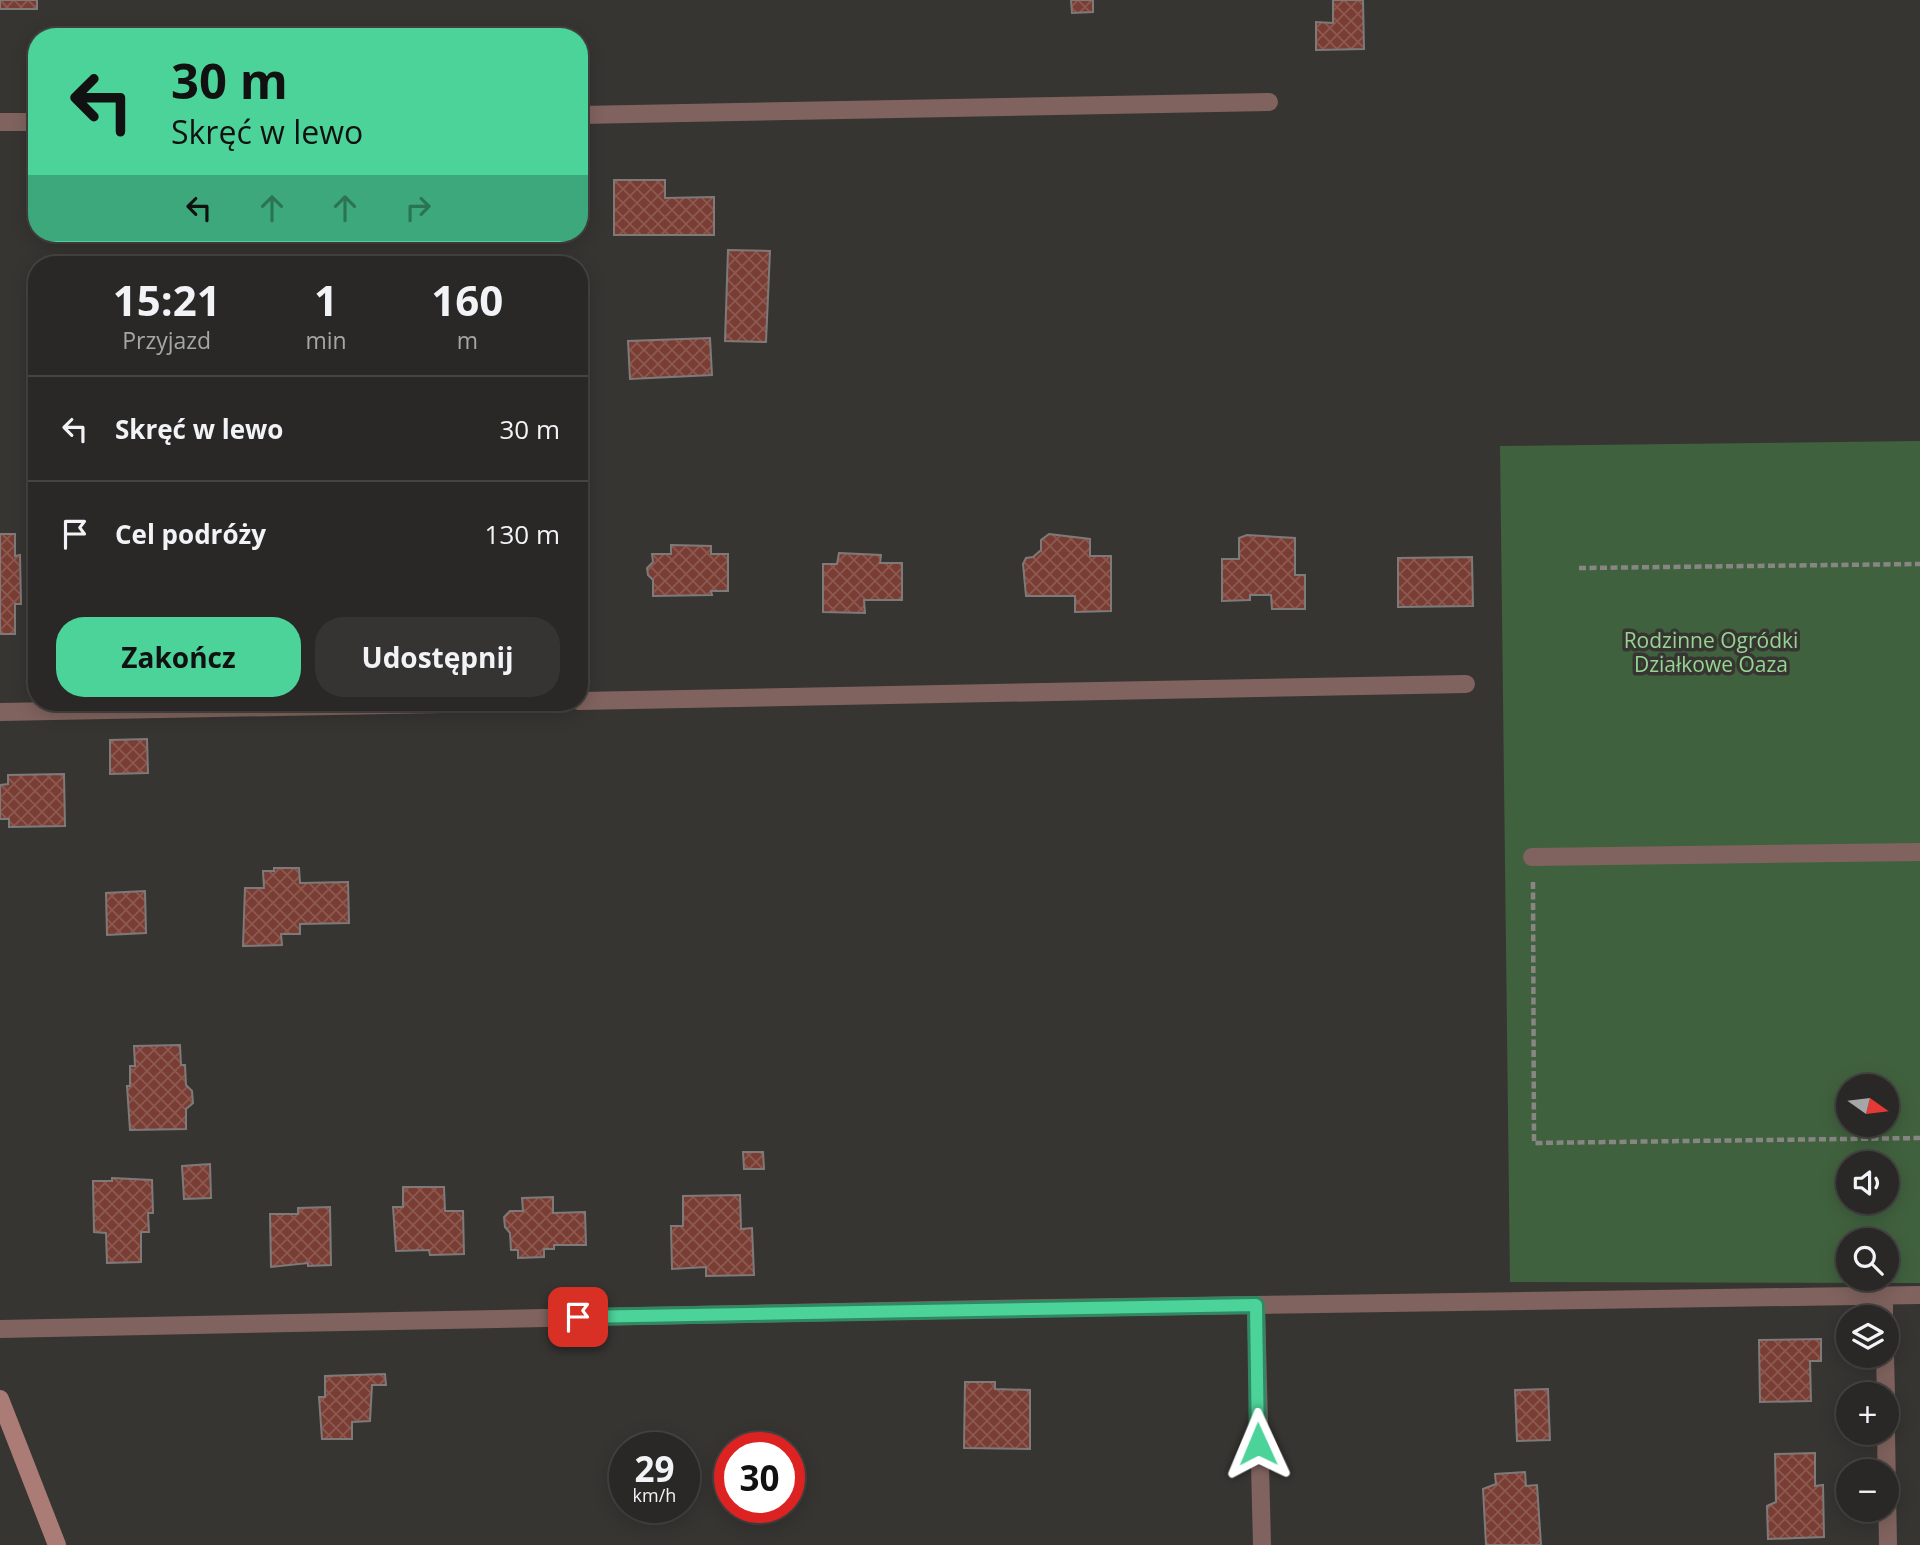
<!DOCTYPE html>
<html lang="pl">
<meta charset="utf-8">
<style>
:root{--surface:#292826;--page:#353432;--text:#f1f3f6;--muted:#a5a6a7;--line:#454443;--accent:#4cd39a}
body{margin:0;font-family:"Open Sans",sans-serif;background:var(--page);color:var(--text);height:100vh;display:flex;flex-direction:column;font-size:26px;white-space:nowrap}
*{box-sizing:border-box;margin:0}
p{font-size:23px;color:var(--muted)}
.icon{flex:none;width:38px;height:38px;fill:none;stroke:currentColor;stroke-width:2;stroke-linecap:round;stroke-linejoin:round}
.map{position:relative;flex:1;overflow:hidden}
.side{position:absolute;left:28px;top:256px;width:560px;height:455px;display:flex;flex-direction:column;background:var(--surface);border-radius:28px;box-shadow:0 4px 18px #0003,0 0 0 2px var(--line)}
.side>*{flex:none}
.top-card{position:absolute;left:28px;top:28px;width:560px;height:214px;border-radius:28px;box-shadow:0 4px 18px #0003,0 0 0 2px var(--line);background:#4cd39a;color:#111;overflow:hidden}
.needle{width:46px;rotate:104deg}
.tools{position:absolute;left:1836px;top:1074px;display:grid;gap:14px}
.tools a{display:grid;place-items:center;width:63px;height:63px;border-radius:50%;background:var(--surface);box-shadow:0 4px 18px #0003,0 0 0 2px var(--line);font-size:35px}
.speed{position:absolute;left:609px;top:1432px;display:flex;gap:14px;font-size:35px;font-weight:700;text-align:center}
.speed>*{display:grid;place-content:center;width:91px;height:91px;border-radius:50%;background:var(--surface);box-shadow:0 4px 18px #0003,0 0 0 2px var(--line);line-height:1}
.speed small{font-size:18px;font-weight:400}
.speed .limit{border:10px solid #d22;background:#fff;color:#111}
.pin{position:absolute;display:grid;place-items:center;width:60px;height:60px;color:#fff;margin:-30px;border-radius:14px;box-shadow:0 4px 10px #0006}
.me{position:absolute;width:77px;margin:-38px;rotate:359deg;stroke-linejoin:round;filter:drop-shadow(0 0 5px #0008)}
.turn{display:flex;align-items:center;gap:24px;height:147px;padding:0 28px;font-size:32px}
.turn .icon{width:91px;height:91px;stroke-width:2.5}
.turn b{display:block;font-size:49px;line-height:60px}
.lanes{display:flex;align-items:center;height:66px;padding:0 28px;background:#0003;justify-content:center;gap:35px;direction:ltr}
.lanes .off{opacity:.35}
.eta{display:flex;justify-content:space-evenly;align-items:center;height:119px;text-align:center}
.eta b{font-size:42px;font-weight:700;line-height:49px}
.cta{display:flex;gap:14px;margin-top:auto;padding:14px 28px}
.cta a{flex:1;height:80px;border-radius:28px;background:var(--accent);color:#111;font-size:28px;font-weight:700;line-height:80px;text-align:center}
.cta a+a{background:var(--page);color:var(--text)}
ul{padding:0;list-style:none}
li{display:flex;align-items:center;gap:21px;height:105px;padding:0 28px;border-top:2px solid var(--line)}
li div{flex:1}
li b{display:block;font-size:26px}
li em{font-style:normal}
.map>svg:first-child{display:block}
.garden{fill:#40613e;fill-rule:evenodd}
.building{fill:url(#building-cross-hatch);stroke:#7e7a79;stroke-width:2}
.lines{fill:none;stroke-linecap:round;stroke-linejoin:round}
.path{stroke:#878683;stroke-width:4.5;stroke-dasharray:7 3.5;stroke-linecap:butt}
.lane{stroke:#80635e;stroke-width:18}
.street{stroke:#80635e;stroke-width:18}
.secondary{stroke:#aa7c75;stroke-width:18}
.route-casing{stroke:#318964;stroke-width:18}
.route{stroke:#4cd39a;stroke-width:12}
.labels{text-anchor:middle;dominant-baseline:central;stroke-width:7;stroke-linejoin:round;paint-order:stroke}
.park-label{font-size:21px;fill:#94d590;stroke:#373532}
</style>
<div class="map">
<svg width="1920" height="1545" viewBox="0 0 1920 1545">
<defs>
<pattern id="building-cross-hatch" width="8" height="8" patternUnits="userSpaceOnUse" patternTransform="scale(1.75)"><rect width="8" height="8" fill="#793d33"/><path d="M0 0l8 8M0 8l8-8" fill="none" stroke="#8c5951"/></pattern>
</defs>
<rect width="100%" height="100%" fill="#373532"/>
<path class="garden" d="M1920,441V1283L1510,1282L1500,446ZM1848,1087H1886V1125H1848ZM1848,1164H1886V1202H1848ZM1848,1241H1886V1279H1848Z"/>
<path class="building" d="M0,0H37V9H0Z
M1071,0H1093V12L1072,13Z
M1333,0H1363L1364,49L1316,50V22L1333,23Z
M614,180H665V198L714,197V235H614Z
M728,250L770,251L766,342L725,341Z
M456,259H488V264H435H456Z
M710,338L712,375L630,379L628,341Z
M579,528H583L585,616H579Z
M0,534H15V556L20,555L21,604H15V634H0Z
M1049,534L1090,539V556H1111V611L1075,612V596H1026L1023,564L1026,558L1033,557L1041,550V540Z
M1247,535L1295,538V575H1305V609H1272L1271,595H1250V600L1222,601V559H1239V538Z
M671,545L711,546V554H728V591H711L712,595L653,596V580L648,575L647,568L653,562L652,554H671Z
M839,553L881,555L880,563H902V600H864L865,613L823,612V564H837Z
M1472,557L1473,606L1398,607V558Z
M147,739L148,773L110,774V740Z
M64,774L65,826L9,827V819H0V785L8,784V775Z
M274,868H299L300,883L348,882L349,923L300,924V934H281L282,945L243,946L245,888H264L263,871H274Z
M145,891L146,933L107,935L106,893Z
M180,1045L181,1065H185L186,1085L192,1091L193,1103L186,1109V1129L130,1130L127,1086H130V1066H135L134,1046Z
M743,1152H763L764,1169H744Z
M210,1164L211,1198L184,1199L182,1166Z
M112,1178L152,1180L153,1213H148L149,1232H141V1262L107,1263L106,1233L94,1232L93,1181H112Z
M403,1187H444L445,1211H463L464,1254L430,1255L429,1250L396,1251L393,1207H403Z
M740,1195L741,1229L752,1228L754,1275L706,1276V1267L672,1269L671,1226H683V1196Z
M553,1197V1213L585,1212L586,1245H554V1249H544V1257L518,1258V1250H511L510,1233L505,1227L504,1217L510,1211H523L522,1198Z
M330,1207L331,1265L308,1266V1263L271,1267L270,1214H298V1208Z
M1821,1339V1361H1810L1811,1401L1760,1402L1759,1340Z
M385,1374L386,1385H372L370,1421L352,1422V1439H322L319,1397H325V1376Z
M965,1382H995V1389L1030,1390V1449L964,1448Z
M1548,1389L1550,1440L1517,1441L1515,1390Z
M1815,1453V1486L1823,1485L1824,1537L1768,1539L1767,1506L1776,1502L1775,1454Z
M1525,1472L1526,1486L1537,1485L1541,1545H1486L1483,1489L1496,1484L1495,1474Z"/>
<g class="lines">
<path class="path" d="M1579,568L1920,564
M1533,882L1534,1143L1920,1138"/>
<path class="lane" d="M579,115L1269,102
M0,122H37
M1532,857L1920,852"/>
<path class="street" d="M579,701L1466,684
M0,712L553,702
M1884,1296V1318
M1256,1305L1262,1545
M0,1329L989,1309L1920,1295
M1885,1356L1886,1395
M1886,1433L1888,1545"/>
<path class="secondary" d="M0,1399L57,1545"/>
</g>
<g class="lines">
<defs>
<path id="route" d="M578,1317L1256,1305L1258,1444"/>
</defs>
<use href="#route" class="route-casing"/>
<use href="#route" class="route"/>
</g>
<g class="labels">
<g class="park-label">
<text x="1711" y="640">Rodzinne Ogródki<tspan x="1711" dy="24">Działkowe Oaza</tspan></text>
</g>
</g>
</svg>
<div class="tools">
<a><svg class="needle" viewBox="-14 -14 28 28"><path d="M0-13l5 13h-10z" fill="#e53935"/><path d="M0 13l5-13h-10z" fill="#a5a6a7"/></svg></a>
<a><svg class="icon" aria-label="sound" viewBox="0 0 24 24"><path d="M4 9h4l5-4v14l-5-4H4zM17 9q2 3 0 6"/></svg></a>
<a><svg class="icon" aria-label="search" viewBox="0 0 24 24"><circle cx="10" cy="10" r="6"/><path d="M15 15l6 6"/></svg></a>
<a><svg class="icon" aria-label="layers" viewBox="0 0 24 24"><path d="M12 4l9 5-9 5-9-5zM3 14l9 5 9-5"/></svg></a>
<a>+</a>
<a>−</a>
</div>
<div class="speed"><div>29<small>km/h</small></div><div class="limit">30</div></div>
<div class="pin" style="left:578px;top:1317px;background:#d93025"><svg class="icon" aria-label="arrive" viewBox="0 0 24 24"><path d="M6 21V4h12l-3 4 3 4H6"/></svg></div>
<svg class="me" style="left:1258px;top:1444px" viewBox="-20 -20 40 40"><path d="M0-17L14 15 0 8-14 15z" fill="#4cd39a" stroke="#fff" stroke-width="4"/></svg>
<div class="top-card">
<div class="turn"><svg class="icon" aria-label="left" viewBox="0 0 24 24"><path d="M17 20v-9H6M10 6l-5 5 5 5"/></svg><div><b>30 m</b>Skręć w lewo</div></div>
<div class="lanes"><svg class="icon" aria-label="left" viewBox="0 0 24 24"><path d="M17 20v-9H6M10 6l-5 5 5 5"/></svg><svg class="icon off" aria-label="ahead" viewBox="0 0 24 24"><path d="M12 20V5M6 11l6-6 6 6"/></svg><svg class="icon off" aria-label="ahead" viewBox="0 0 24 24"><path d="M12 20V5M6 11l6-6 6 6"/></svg><svg class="icon off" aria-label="right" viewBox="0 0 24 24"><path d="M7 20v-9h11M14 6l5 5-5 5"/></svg></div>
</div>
<section class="side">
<div class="eta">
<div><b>15:21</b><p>Przyjazd</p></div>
<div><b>1</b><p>min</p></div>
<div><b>160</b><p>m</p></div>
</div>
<ul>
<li><svg class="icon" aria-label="left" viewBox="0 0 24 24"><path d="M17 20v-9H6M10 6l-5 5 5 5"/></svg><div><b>Skręć w lewo</b></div><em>30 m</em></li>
<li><svg class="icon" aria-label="arrive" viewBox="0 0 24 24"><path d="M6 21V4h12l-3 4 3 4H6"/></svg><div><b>Cel podróży</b></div><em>130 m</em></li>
</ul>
<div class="cta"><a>Zakończ</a><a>Udostępnij</a></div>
</section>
</div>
